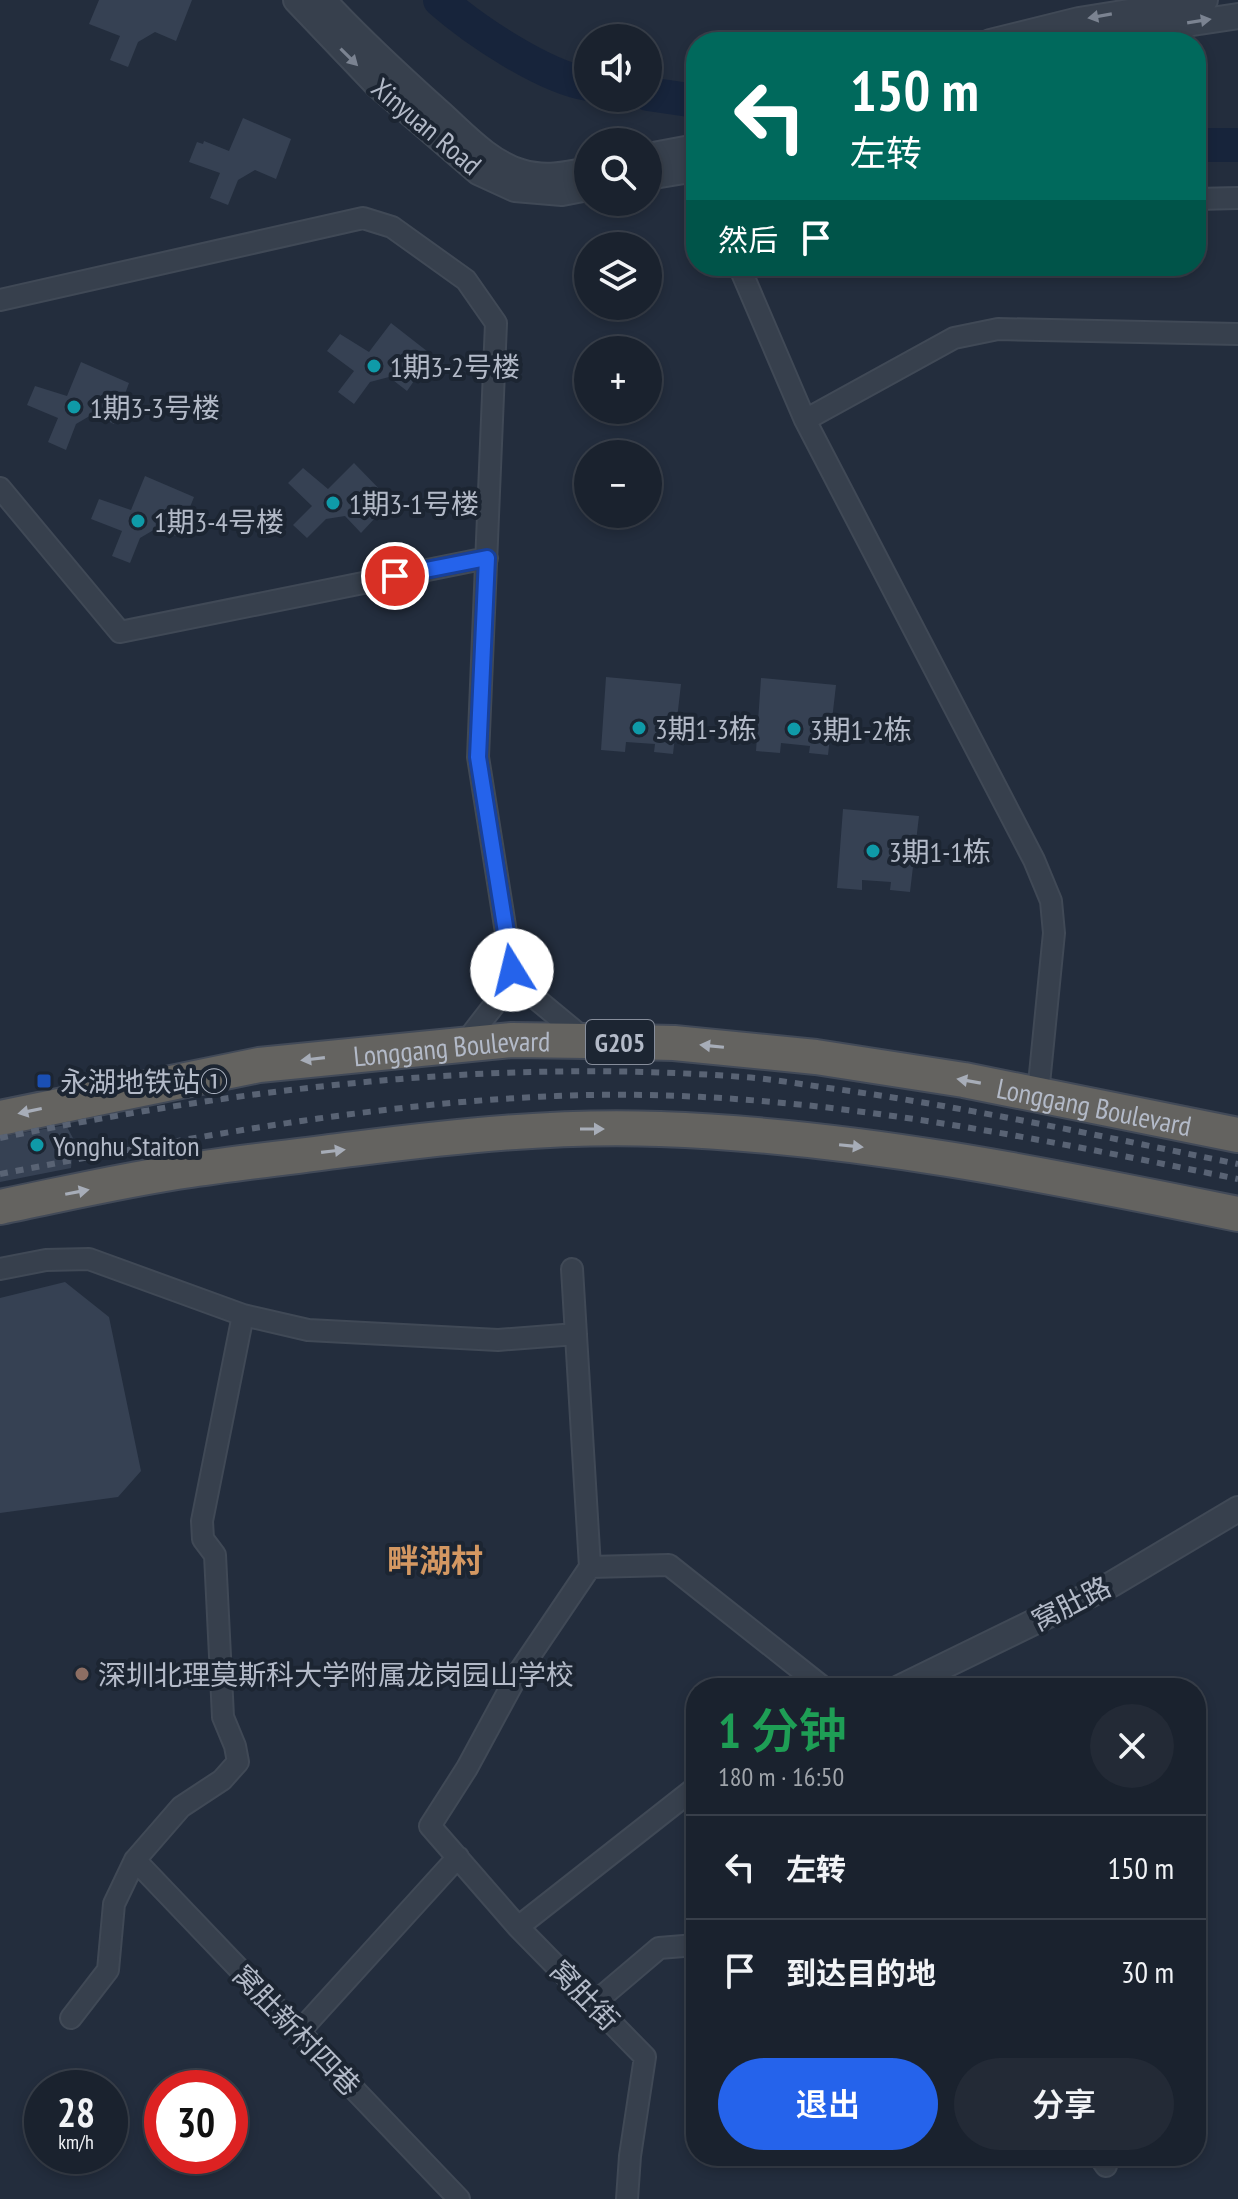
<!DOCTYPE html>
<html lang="zh">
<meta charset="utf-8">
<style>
:root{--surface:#1a222e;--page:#232a36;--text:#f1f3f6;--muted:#9fa4aa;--line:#383f4a;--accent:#2563eb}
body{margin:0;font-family:"PT Sans Narrow","Noto Sans SC",sans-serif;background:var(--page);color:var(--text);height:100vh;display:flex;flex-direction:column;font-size:30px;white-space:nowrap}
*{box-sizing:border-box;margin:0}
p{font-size:26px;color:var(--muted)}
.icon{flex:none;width:44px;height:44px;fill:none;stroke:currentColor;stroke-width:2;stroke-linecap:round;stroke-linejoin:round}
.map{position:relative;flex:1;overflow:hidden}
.drawer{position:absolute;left:686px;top:1678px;width:520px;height:488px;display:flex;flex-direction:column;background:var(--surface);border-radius:32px;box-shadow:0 4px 12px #0003,0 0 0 2px var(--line)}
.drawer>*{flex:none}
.banner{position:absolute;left:686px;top:32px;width:520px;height:244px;border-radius:32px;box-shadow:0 4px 12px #0003,0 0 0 2px var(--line);background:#00695c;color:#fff;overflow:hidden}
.tools{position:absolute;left:574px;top:24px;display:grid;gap:16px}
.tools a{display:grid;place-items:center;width:88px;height:88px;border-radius:50%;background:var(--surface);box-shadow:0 4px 12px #0003,0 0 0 2px var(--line);font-size:40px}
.speed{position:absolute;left:24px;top:2070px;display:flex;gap:16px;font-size:40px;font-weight:700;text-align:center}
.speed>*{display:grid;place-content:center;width:104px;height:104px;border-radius:50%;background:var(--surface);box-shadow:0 4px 12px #0003,0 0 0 2px var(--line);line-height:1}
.speed small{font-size:20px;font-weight:400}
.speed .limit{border:12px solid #d22;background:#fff;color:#111}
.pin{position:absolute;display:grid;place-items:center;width:68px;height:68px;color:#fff;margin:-34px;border:4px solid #fff;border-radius:50%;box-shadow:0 2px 8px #0007}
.me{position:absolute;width:88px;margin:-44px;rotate:351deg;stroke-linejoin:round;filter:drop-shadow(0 0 6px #0008)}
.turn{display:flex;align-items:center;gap:28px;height:168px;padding:0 32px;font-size:36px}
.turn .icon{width:104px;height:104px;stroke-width:2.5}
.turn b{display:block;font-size:56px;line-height:68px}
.then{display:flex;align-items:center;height:76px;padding:0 32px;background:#0003;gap:16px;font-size:30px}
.round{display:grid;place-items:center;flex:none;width:84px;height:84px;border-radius:42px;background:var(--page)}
.headline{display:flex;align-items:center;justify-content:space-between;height:136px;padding:0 32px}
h1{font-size:48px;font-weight:600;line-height:60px;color:#1e9e55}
.primary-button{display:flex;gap:16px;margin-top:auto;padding:16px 32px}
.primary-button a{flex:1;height:92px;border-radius:48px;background:var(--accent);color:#fff;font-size:32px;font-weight:600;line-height:92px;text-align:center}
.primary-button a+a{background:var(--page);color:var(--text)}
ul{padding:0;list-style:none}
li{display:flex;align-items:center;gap:24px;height:104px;padding:0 32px;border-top:2px solid var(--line)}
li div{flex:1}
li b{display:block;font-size:30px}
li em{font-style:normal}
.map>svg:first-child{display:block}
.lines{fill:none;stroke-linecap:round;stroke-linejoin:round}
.river{stroke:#17243b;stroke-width:34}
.building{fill:#364153}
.minor-casing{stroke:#404956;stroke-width:24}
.tertiary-casing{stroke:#404956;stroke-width:28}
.trunk-casing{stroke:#424a58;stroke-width:38}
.minor{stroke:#37404d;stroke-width:20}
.tertiary{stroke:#37404d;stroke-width:24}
.trunk{stroke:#646360;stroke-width:34}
.rail{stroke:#596374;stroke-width:6;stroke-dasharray:8 8;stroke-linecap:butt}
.oneway{fill:#7b8391}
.oneway2{fill:#a7adb8}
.route-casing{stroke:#184099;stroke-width:20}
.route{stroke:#2563eb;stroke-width:14}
.culture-dot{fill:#0f9aa8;stroke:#1c2532;stroke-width:3}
.transit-dot{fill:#1a4fb4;stroke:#1c2532;stroke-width:3}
.education-dot{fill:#8d6e63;stroke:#1c2532;stroke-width:3}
.labels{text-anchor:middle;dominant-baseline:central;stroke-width:8;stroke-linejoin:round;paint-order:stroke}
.shield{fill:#1c2532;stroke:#868d9b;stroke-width:2}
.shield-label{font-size:26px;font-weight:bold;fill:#b3bac8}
.street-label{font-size:28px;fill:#b3bac8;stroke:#1c2532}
.poi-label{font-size:28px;fill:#b3bac8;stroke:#1c2532;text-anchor:start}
.quarter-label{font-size:32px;font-weight:bold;fill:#d49862;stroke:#1c2532}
</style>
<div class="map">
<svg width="1238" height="2199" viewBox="0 0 1238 2199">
<rect width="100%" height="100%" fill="#232d3d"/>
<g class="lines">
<path class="river" d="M440,0C474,30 544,77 588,84
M648,94L696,101
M1196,145H1238"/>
</g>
<path class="building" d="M99,0H192L176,41L155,32L138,42L128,67L110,60L120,36L89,24Z
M243,118L291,139L276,179L255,170L238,180L228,205L210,198L220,173L189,162L197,142L203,144L204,141L229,151Z
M391,323L432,355L407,391L389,377L370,382L354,404L338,392L354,371L327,351L340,334L369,352Z
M81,362L129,383L114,424L93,414L76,424L66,450L48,442L58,418L27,405L35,386L67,396Z
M354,463L391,501L361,533L345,516L326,519L307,538L293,525L312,506L288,483L303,468L328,489Z
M145,476L194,497L178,537L157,528L140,538L130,563L112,556L122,531L91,519L99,499L131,510Z
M606,677L681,684L673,754L654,752L655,744L626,742L625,752L601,750Z
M761,678L836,685L828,755L809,753L810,746L781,743L780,753L756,751Z
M843,809L919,816L910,892L890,890L891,882L862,880V890L837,888Z
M66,1125L74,1140L71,1168L0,1182V1137Z
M65,1282L109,1317L141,1471L118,1497L0,1513V1298Z"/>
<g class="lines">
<defs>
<path id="minor" d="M1196,199L1238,198
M739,266L805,420L1034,860L1051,901L1054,933L1038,1094
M0,300L363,218L392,227L466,280L496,323L478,757L512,970
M805,420L954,338L998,329L1238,334
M0,488L120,632L487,558
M464,1044L498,1000L512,970L535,998L587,1041
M0,1269L46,1260L89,1259L243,1315L308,1330L498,1340L576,1334
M572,1269L590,1567L519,1672L467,1768L430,1826L518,1927L645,2057L630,2156L627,2199
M590,1567L669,1565L824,1688
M135,1860L459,2199
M518,1927L696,1787
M593,2004L659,1948L696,1945
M71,2018L108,1970L114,1904L135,1860L181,1807L222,1780L238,1762L235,1746L223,1717L215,1555L203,1539L202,1521L243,1315
M299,2032L458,1857
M1099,2156L1106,2166"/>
<path id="tertiary" d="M296,0L378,86L478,172L515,189L562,193L588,188
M323,0C359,39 398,75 438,111C463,133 488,162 521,172C544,179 565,175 588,170
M990,42L1079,20L1205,0
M1066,42L1238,16
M648,156L696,147
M648,177L696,169
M899,1688L1112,1584L1238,1509"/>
<g id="trunk">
<path id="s1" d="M0,1118L259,1065L512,1040L587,1041L674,1043L816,1057L964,1080L1238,1135"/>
<path d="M0,1207C64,1194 127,1179 191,1170C245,1162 299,1156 353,1149C455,1136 557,1125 660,1129C856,1136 1047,1175 1238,1214"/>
</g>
</defs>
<use href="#minor" class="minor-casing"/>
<use href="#tertiary" class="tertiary-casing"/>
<use href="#trunk" class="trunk-casing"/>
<use href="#minor" class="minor"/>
<use href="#tertiary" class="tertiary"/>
<use href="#trunk" class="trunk"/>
<path class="rail" d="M0,1138C244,1088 493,1058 743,1077C774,1079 805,1085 836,1089C971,1108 1105,1137 1238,1164
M0,1174C194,1137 392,1099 591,1095C809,1091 1025,1136 1238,1179"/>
</g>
<defs><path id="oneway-solid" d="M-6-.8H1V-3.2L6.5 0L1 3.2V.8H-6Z" transform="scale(2)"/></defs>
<g class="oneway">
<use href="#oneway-solid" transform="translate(1100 16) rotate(170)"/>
<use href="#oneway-solid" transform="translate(1199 21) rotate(-9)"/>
<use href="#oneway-solid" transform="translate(349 57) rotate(45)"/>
</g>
<g class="oneway2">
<use href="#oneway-solid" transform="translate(712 1046) rotate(-174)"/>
<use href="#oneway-solid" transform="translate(313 1059) rotate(173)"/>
<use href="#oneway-solid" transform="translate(969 1081) rotate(-170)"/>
<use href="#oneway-solid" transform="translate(30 1111) rotate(168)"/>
<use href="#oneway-solid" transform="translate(592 1129)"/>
<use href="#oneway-solid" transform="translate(851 1146) rotate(6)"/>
<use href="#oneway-solid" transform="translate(333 1151) rotate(-7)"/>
<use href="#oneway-solid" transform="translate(77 1192) rotate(-11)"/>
</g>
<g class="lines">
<defs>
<path id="route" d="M395,576L487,558L478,757L512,970"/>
</defs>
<use href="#route" class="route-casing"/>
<use href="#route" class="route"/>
</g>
<g class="culture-dot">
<circle cx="374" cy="366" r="8"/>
<circle cx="74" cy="407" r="8"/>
<circle cx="333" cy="503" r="8"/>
<circle cx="138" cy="521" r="8"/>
<circle cx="639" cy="728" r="8"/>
<circle cx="794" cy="729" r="8"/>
<circle cx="873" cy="851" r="8"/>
<circle cx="37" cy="1145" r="8"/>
</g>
<rect class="transit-dot" x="36" y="1073" width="16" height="16" rx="4"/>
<circle class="education-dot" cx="82" cy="1674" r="8"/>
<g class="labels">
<rect class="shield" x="586" y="1020" width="68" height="44" rx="6"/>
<g class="shield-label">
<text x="620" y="1042">G205</text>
</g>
<g class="street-label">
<text transform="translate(427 126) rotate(40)">Xinyuan Road</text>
<text stroke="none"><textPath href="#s1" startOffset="458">Longgang Boulevard</textPath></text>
<text stroke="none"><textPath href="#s1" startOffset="1106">Longgang Boulevard</textPath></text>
<text transform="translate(1071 1603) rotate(-27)">窝肚路</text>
<text transform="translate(585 1995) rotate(46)">窝肚街</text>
<text transform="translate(297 2030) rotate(46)">窝肚新村四巷</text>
</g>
<g class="poi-label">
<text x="390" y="366">1期3-2号楼</text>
<text x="90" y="407">1期3-3号楼</text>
<text x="349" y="503">1期3-1号楼</text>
<text x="154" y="521">1期3-4号楼</text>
<text x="655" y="728">3期1-3栋</text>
<text x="810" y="729">3期1-2栋</text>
<text x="889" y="851">3期1-1栋</text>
<text x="60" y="1081">永湖地铁站①</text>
<text x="53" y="1145">Yonghu Staiton</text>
<text x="98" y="1674">深圳北理莫斯科大学附属龙岗园山学校</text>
</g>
<g class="quarter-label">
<text x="435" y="1560">畔湖村</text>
</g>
</g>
</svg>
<div class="tools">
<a><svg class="icon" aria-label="sound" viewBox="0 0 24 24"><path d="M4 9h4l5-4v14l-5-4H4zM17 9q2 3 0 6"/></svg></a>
<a><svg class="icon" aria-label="search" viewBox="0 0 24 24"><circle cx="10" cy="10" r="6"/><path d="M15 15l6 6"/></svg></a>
<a><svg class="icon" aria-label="layers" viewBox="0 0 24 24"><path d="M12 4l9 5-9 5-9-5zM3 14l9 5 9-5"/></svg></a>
<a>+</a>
<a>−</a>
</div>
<div class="speed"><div>28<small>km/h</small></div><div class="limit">30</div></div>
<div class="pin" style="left:395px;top:576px;background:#d93025"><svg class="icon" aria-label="arrive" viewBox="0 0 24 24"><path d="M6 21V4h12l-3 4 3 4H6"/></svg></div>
<svg class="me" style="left:512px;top:970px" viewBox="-20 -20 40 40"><circle r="19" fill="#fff"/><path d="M0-13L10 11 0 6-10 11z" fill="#2563eb"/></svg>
<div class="banner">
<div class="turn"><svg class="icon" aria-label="left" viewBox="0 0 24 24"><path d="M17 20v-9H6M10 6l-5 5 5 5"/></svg><div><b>150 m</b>左转</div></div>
<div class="then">然后<svg class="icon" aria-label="arrive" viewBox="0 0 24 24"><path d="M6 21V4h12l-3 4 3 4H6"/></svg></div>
</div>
<section class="drawer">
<div class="headline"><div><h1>1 分钟</h1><p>180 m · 16:50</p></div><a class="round"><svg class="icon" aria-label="close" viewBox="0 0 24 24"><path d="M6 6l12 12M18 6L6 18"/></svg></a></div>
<ul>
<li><svg class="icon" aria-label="left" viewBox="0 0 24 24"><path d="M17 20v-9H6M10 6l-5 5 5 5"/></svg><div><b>左转</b></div><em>150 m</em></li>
<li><svg class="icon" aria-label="arrive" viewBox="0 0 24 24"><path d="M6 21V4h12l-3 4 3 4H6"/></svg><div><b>到达目的地</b></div><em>30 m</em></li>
</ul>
<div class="primary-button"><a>退出</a><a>分享</a></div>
</section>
</div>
